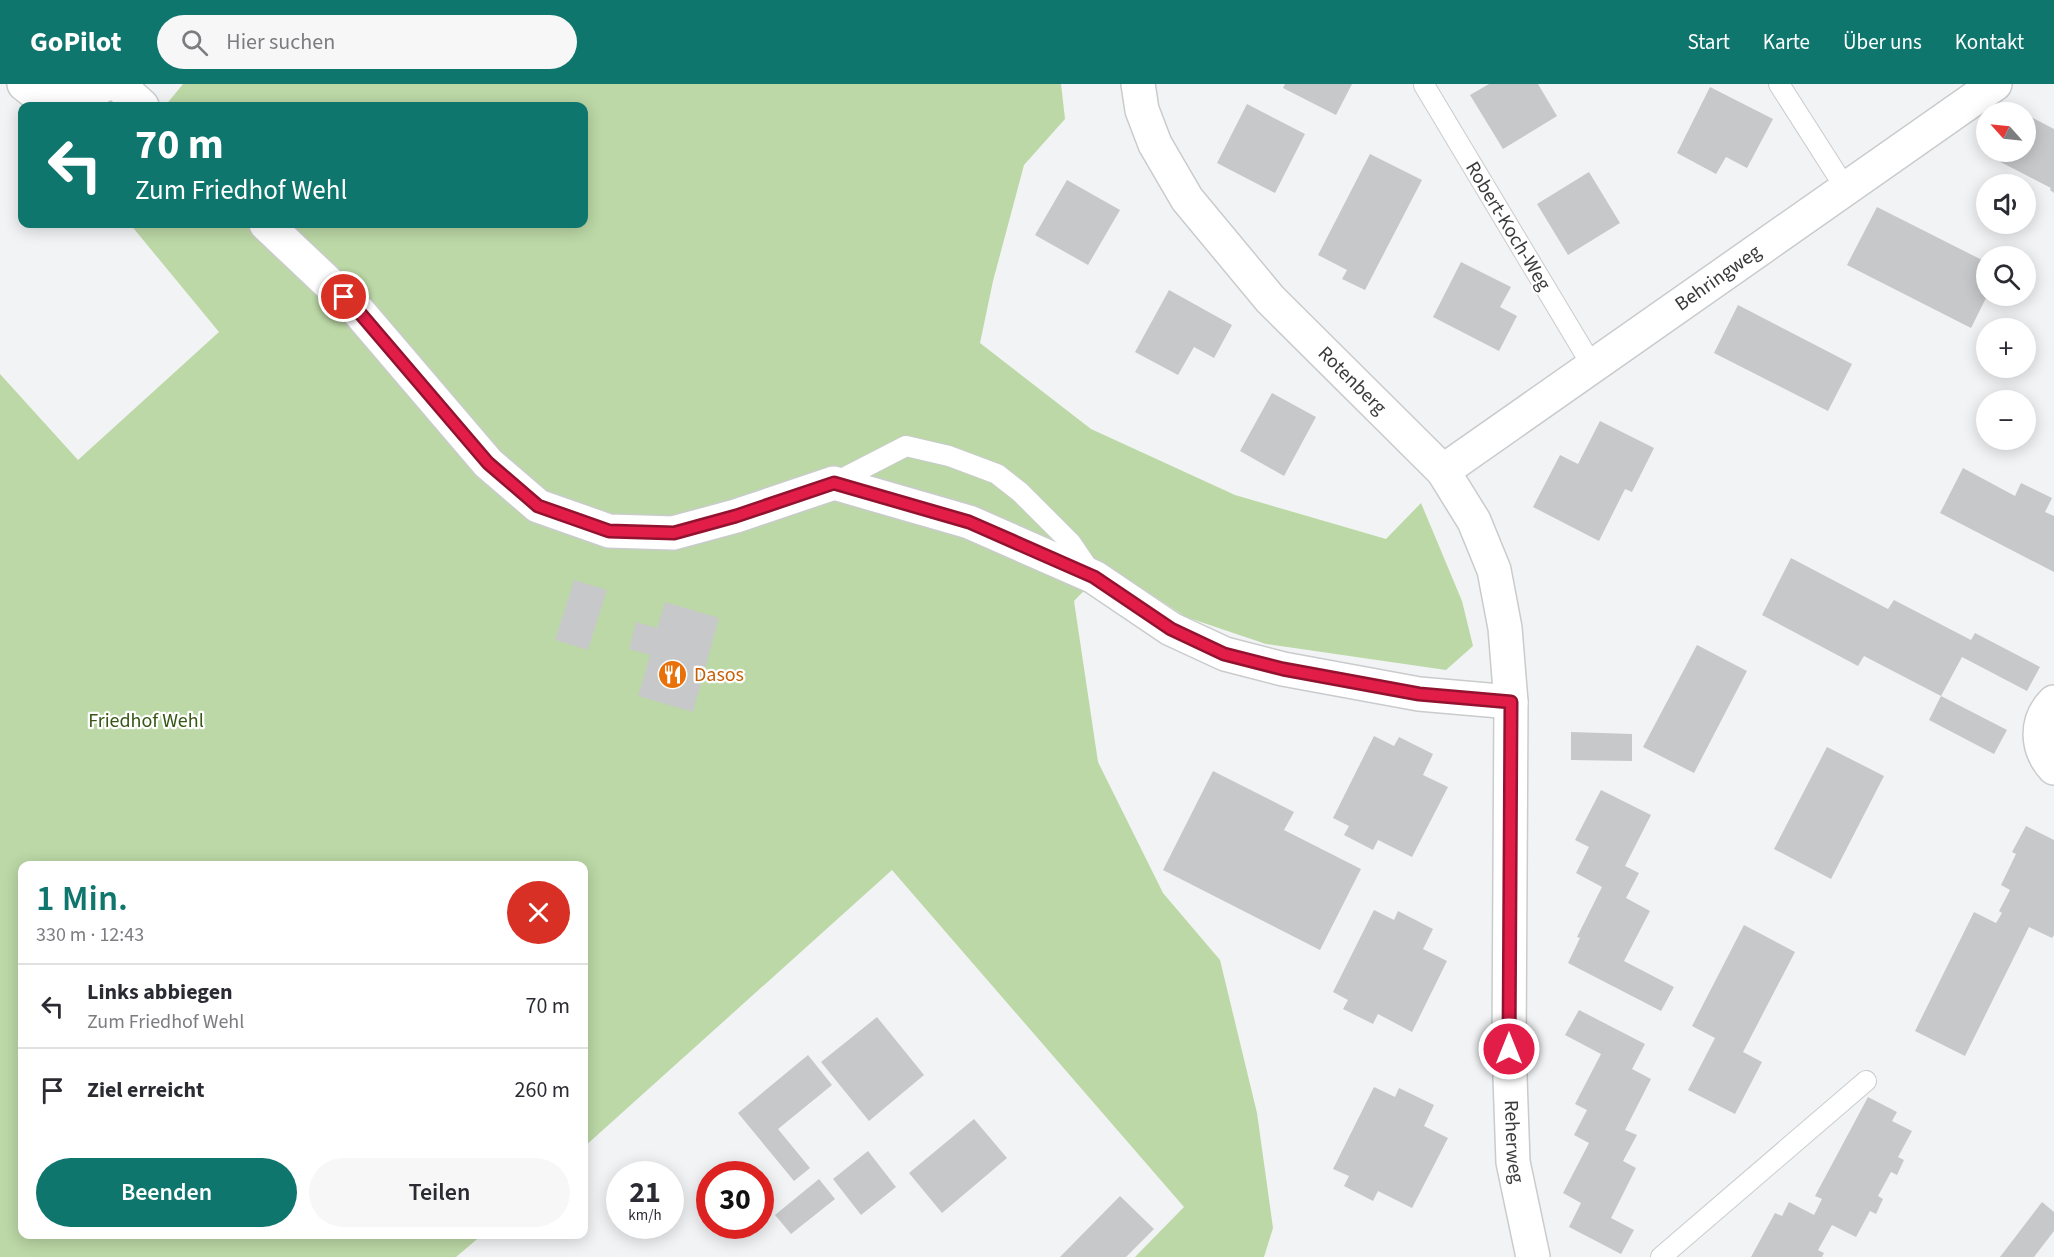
<!DOCTYPE html>
<html lang="de">
<meta charset="utf-8">
<style>
:root{--surface:#fff;--page:#f7f7f7;--text:#2b2b33;--muted:#7c7c81;--line:#e1e1e2;--accent:#0f766e}
body{margin:0;font-family:"Source Sans 3",sans-serif;background:var(--page);color:var(--text);height:100vh;display:flex;flex-direction:column;font-size:22px;white-space:nowrap}
*{box-sizing:border-box;margin:0}
p{font-size:20px;color:var(--muted)}
.icon{flex:none;width:33px;height:33px;fill:none;stroke:currentColor;stroke-width:2;stroke-linecap:round;stroke-linejoin:round}
.map{position:relative;flex:1;overflow:hidden}
.panel{position:absolute;left:18px;top:777px;width:570px;height:378px;display:flex;flex-direction:column;background:var(--surface);border-radius:12px;box-shadow:0 3px 15px #0003}
.panel>*{flex:none}
.guide{position:absolute;left:18px;top:18px;width:570px;height:126px;border-radius:12px;box-shadow:0 3px 15px #0003;background:#0f766e;color:#fff;overflow:hidden}
.needle{width:39px;rotate:297deg}
.fabs{position:absolute;left:1976px;top:18px;display:grid;gap:12px}
.fabs a{display:grid;place-items:center;width:60px;height:60px;border-radius:50%;background:var(--surface);box-shadow:0 3px 15px #0003;font-size:30px}
.speed{position:absolute;left:606px;top:1077px;display:flex;gap:12px;font-size:30px;font-weight:700;text-align:center}
.speed>*{display:grid;place-content:center;width:78px;height:78px;border-radius:50%;background:var(--surface);box-shadow:0 3px 15px #0003;line-height:1}
.speed small{font-size:15px;font-weight:400}
.speed .limit{border:9px solid #d22;background:#fff;color:#111}
.pin{position:absolute;display:grid;place-items:center;width:51px;height:51px;color:#fff;margin:-26px;border:3px solid #fff;border-radius:50%;box-shadow:0 2px 6px #0007}
.me{position:absolute;width:66px;margin:-33px;rotate:0deg;stroke-linejoin:round;filter:drop-shadow(0 0 4px #0008)}
.turn{display:flex;align-items:center;gap:21px;height:126px;padding:0 18px;font-size:27px}
.turn .icon{width:78px;height:78px;stroke-width:2.5}
.turn b{display:block;font-size:42px;line-height:51px}
.round{display:grid;place-items:center;flex:none;width:63px;height:63px;border-radius:32px;background:var(--page)}
.headline{display:flex;align-items:center;justify-content:space-between;height:102px;padding:0 18px}
h1{font-size:36px;font-weight:600;line-height:45px;color:var(--accent)}
.action{display:flex;gap:12px;margin-top:auto;padding:12px 18px}
.action a{flex:1;height:69px;border-radius:36px;background:var(--accent);color:#fff;font-size:24px;font-weight:600;line-height:69px;text-align:center}
.action a+a{background:var(--page);color:var(--text)}
ul{padding:0;list-style:none}
li{display:flex;align-items:center;gap:18px;height:84px;padding:0 18px;border-top:2px solid var(--line)}
li div{flex:1}
li b{display:block;font-size:22px}
li em{font-style:normal}
header{display:flex;align-items:center;gap:36px;box-sizing:border-box;height:84px;padding:0 30px;background:var(--accent);color:#fff}
header strong{font-size:28px}
nav{display:flex;gap:33px;margin-inline-start:auto;font-size:21px}
.search{width:420px;height:54px;background:var(--page);display:flex;align-items:center;gap:15px;box-sizing:border-box;padding:0 21px;border-radius:33px;color:var(--muted);font-size:22px}
.map>svg:first-child{display:block}
.green{fill:#bcd8a6}
.building{fill:#c7c8c9}
.lines{fill:none;stroke-linecap:round;stroke-linejoin:round}
.lane-casing{stroke:#c9cbcc;stroke-width:22}
.street-casing{stroke:#c9cbcc;stroke-width:36}
.lane{stroke:#fff;stroke-width:20}
.street{stroke:#fff;stroke-width:33}
.route-casing{stroke:#92132f;stroke-width:15}
.route{stroke:#e11d48;stroke-width:10}
.labels{text-anchor:middle;dominant-baseline:central;stroke-width:4.5;stroke-linejoin:round;paint-order:stroke}
.street-label{font-size:20px;fill:#3b3b3c;stroke:#fff}
.food-label{font-size:20px;fill:#c56008;stroke:#fff;text-anchor:start}
.park-label{font-size:20px;fill:#375715;stroke:#fff}
</style>
<header>
<strong>GoPilot</strong>
<div class="search"><svg class="icon" aria-label="search" viewBox="0 0 24 24"><circle cx="10" cy="10" r="6"/><path d="M15 15l6 6"/></svg>Hier suchen</div>
<nav><a>Start</a><a>Karte</a><a>Über uns</a><a>Kontakt</a></nav>
</header>
<div class="map">
<svg width="2054" height="1173" viewBox="0 0 2054 1173">
<rect width="100%" height="100%" fill="#f2f3f5"/>
<path class="green" d="M183,0H1061L1065,35L1024,81L993,197L980,259L1091,345L1235,411L1386,455L1421,419L1462,517L1473,562L1446,586L1266,560L1186,533L1108,482L1074,517L1098,678L1163,809L1220,876L1257,1029L1273,1144L1264,1173H1135L1184,1123L892,786L584,1063V782H22V1150L482,1151L456,1173H0V290L78,376L219,248L130,140H584V22H165Z"/>
<path class="building" d="M1285,0H1352L1336,31L1283,4Z
M1489,0H1538L1557,32L1503,65L1470,11Z
M1710,3L1773,35L1747,84L1726,73L1716,90L1677,69Z
M1247,20L1305,50L1275,109L1217,79Z
M2025,30L2054,45V109L2050,106L2051,104L1987,71L1988,68H2025Z
M1370,70L1422,96L1365,206L1342,195L1347,186L1318,171Z
M1589,88L1620,139L1568,171L1537,120Z
M1067,96L1120,126L1088,181L1035,151Z
M1877,123L1986,178L1987,212L1971,244L1847,181Z
M1461,178L1511,203L1500,223L1517,232L1499,267L1433,233Z
M1169,206L1232,241L1214,274L1194,263L1178,291L1135,268Z
M1738,221L1852,280L1828,327L1714,269Z
M1272,309L1316,333L1284,392L1240,367Z
M1600,337L1654,364L1632,408L1625,405L1599,457L1533,423L1560,371L1578,380Z
M1963,384L2015,412L2021,399L2052,414L2045,428L2054,432V488L1940,429Z
M1791,474L1888,525L1894,516L1971,556L1975,549L2040,583L2027,607L1962,573L1941,612L1864,572L1858,582L1762,531Z
M574,496L607,506L588,566L555,556Z
M665,518L719,534L693,628L638,612L650,571L629,565L636,538L657,544Z
M1697,561L1747,587L1694,689L1643,663Z
M1941,612L2007,646L1994,670L1929,636Z
M1571,648L1632,650V677L1571,676Z
M1374,652L1394,662L1399,653L1433,670L1423,691L1448,703L1412,773L1378,756L1373,766L1344,751L1349,742L1333,734Z
M1827,663L1884,692L1831,795L1774,765Z
M1213,687L1294,728L1284,746L1361,785L1320,866L1163,786Z
M1601,706L1651,731L1625,782L1639,789L1626,814L1650,827L1624,877L1674,903L1661,927L1568,879L1580,854L1577,853L1602,803L1576,789L1589,763L1575,756Z
M2026,742L2054,756V851L2052,854L2029,843L1965,972L1915,947L1974,828L1996,839L2002,829L1999,827L2010,806L2001,801L2016,770L2012,768Z
M1374,826L1394,836L1398,827L1433,845L1423,865L1447,877L1412,948L1378,930L1373,940L1343,925L1348,916L1333,908Z
M1744,841L1795,868L1743,968L1762,978L1735,1030L1688,1006L1715,954L1692,942Z
M1579,926L1645,960L1632,985L1651,995L1625,1046L1637,1051L1623,1077L1636,1084L1611,1134L1634,1146L1621,1170L1569,1143L1581,1119L1563,1109L1589,1059L1574,1051L1587,1026L1575,1020L1601,970L1565,951Z
M877,933L924,991L869,1037L821,978Z
M808,971L832,1001L778,1045L810,1084L794,1097L738,1029Z
M1374,1003L1395,1013L1399,1004L1434,1021L1424,1042L1448,1054L1412,1124L1378,1107L1373,1117L1344,1102L1349,1092L1333,1085Z
M1868,1013L1897,1028L1892,1037L1912,1047L1898,1073L1904,1076L1897,1091L1891,1088L1878,1112L1883,1115L1876,1130L1870,1127L1856,1153L1832,1141L1818,1166L1824,1169L1822,1173H1751L1775,1129L1782,1132L1789,1118L1814,1131L1822,1115L1815,1112Z
M974,1035L1007,1074L942,1129L909,1089Z
M868,1067L896,1103L861,1131L833,1095Z
M819,1095L835,1115L791,1150L775,1131Z
M1120,1112L1154,1145L1126,1173H1060Z
M2042,1118L2054,1128V1147L2034,1173H2000Z"/>
<g class="lines">
<defs>
<path id="lane" d="M1779,0L1846,105
M1424,1L1593,283
M834,399L906,362L949,372L997,390L1020,408L1071,459L1092,490
M1661,1173L1866,997"/>
<g id="street">
<path d="M24,0L34,8L81,13L106,0"/>
<path d="M118,0L142,22"/>
<path id="s1" d="M1138,0L1142,26L1155,60L1187,115L1270,215L1443,387L1474,437L1494,486L1505,544L1511,618L1509,965L1513,1078L1533,1173"/>
<path d="M266,140L359,228L488,379L538,422L609,447L673,449L736,432L834,399L969,438L1094,493L1171,545L1225,570L1283,585L1419,610L1511,618"/>
<path id="s2" d="M1443,387L1995,0"/>
<path d="M2054,618C2035,637 2036,664 2054,684"/>
</g>
</defs>
<use href="#lane" class="lane-casing"/>
<use href="#street" class="street-casing"/>
<use href="#lane" class="lane"/>
<use href="#street" class="street"/>
</g>
<g class="lines">
<defs>
<path id="route" d="M344,213L359,228L488,379L538,422L609,447L674,449L736,432L834,399L969,438L1094,493L1171,545L1224,570L1283,585L1419,610L1511,618L1509,965"/>
</defs>
<use href="#route" class="route-casing"/>
<use href="#route" class="route"/>
</g>
<defs>
<symbol id="restaurant-disc" viewBox="-11 -11 22 22"><circle r="9.5" fill="#e8710a" stroke="#fff"/><path d="M-5-6h1v4h1v-4h1v4h1v-4h1v5L-1.5 .5V6h-2V.5L-5-1ZM5-6V6H3V1.5H1.5Q1.5-4 5-6Z" fill="#fff"/></symbol>
</defs>
<g fill-rule="evenodd">
<use href="#restaurant-disc" x="656" y="574" width="33" height="33"/>
</g>
<g class="labels">
<g class="street-label">
<text transform="translate(1508 142) rotate(59)">Robert-Koch-Weg</text>
<text stroke="none"><textPath href="#s2" startOffset="336">Behringweg</textPath></text>
<text stroke="none"><textPath href="#s1" startOffset="372">Rotenberg</textPath></text>
<text stroke="none"><textPath href="#s1" startOffset="1185">Reherweg</textPath></text>
</g>
<g class="food-label">
<text x="694" y="591">Dasos</text>
</g>
<g class="park-label">
<text x="146" y="637">Friedhof Wehl</text>
</g>
</g>
</svg>
<div class="fabs">
<a><svg class="needle" viewBox="-14 -14 28 28"><path d="M0-13l5 13h-10z" fill="#e53935"/><path d="M0 13l5-13h-10z" fill="#7c7c81"/></svg></a>
<a><svg class="icon" aria-label="sound" viewBox="0 0 24 24"><path d="M4 9h4l5-4v14l-5-4H4zM17 9q2 3 0 6"/></svg></a>
<a><svg class="icon" aria-label="search" viewBox="0 0 24 24"><circle cx="10" cy="10" r="6"/><path d="M15 15l6 6"/></svg></a>
<a>+</a>
<a>−</a>
</div>
<div class="speed"><div>21<small>km/h</small></div><div class="limit">30</div></div>
<div class="pin" style="left:344px;top:213px;background:#d93025"><svg class="icon" aria-label="arrive" viewBox="0 0 24 24"><path d="M6 21V4h12l-3 4 3 4H6"/></svg></div>
<svg class="me" style="left:1509px;top:965px" viewBox="-20 -20 40 40"><circle r="17" fill="#e11d48" stroke="#fff" stroke-width="3"/><path d="M0-11L8 9 0 5-8 9z" fill="#fff"/></svg>
<div class="guide">
<div class="turn"><svg class="icon" aria-label="left" viewBox="0 0 24 24"><path d="M17 20v-9H6M10 6l-5 5 5 5"/></svg><div><b>70 m</b>Zum Friedhof Wehl</div></div>
</div>
<section class="panel">
<div class="headline"><div><h1>1 Min.</h1><p>330 m · 12:43</p></div><a class="round" style="background:#d93025;color:#fff"><svg class="icon" aria-label="close" viewBox="0 0 24 24"><path d="M6 6l12 12M18 6L6 18"/></svg></a></div>
<ul>
<li><svg class="icon" aria-label="left" viewBox="0 0 24 24"><path d="M17 20v-9H6M10 6l-5 5 5 5"/></svg><div><b>Links abbiegen</b><p>Zum Friedhof Wehl</p></div><em>70 m</em></li>
<li><svg class="icon" aria-label="arrive" viewBox="0 0 24 24"><path d="M6 21V4h12l-3 4 3 4H6"/></svg><div><b>Ziel erreicht</b></div><em>260 m</em></li>
</ul>
<div class="action"><a>Beenden</a><a>Teilen</a></div>
</section>
</div>
